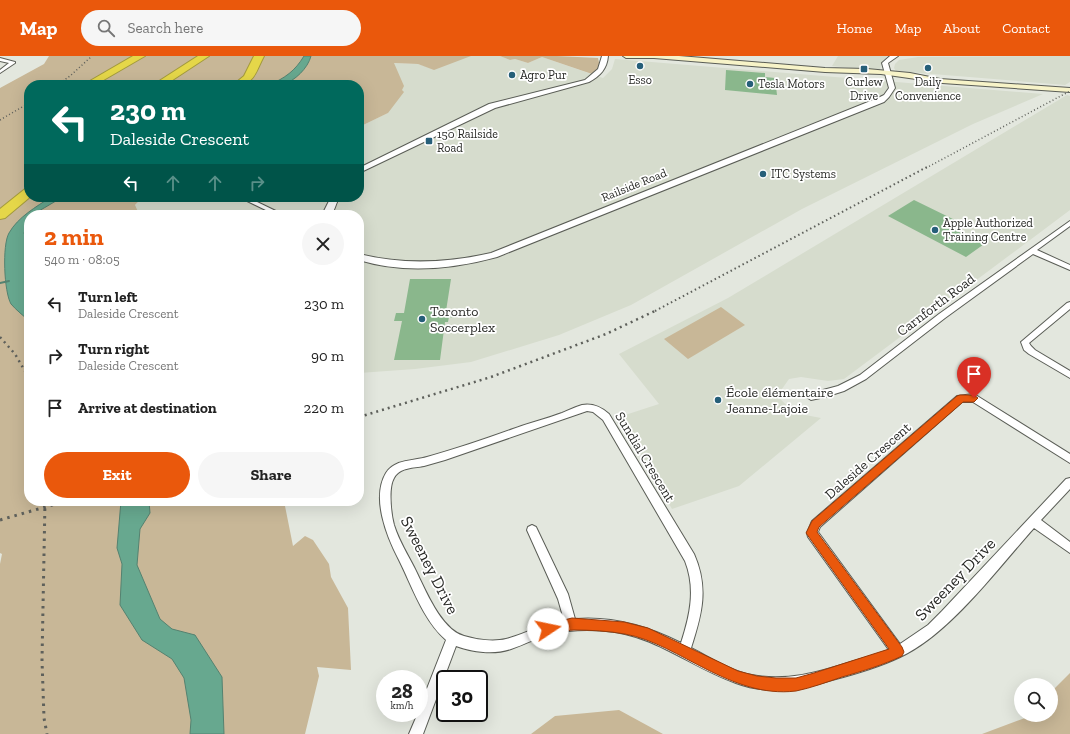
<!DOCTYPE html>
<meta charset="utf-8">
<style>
:root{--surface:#fff;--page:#f6f6f6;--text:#222;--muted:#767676;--accent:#ea580c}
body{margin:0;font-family:"Zilla Slab",serif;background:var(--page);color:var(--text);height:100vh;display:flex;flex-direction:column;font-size:15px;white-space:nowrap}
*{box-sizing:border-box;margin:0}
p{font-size:13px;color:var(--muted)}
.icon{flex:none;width:22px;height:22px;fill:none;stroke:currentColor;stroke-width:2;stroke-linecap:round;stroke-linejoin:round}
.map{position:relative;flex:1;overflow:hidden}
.drawer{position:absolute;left:24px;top:154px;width:340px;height:296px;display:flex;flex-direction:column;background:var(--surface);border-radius:16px;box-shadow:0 4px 16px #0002}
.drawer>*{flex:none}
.guide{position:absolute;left:24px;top:24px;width:340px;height:122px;border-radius:16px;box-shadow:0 4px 16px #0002;background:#00695c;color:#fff;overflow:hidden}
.buttons{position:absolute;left:1014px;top:622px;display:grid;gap:8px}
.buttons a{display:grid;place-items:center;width:44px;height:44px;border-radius:50%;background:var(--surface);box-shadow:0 4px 16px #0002;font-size:20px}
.speed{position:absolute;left:376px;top:614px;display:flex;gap:8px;font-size:20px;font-weight:700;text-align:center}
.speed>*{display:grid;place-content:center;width:52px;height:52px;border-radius:50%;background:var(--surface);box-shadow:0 4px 16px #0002;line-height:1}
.speed small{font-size:10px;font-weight:400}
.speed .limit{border:2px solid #111;border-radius:6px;background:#fff;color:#111}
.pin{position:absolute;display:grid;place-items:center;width:34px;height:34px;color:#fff;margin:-41px -17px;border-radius:50% 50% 50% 0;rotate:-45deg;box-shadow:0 0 4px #0007}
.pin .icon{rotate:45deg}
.me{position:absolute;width:44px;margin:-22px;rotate:79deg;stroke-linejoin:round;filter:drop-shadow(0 0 3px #0008)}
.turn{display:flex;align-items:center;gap:14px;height:84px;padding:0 20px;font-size:18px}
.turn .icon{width:52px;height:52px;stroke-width:2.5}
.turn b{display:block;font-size:28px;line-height:34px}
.lanes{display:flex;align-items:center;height:38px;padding:0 20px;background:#0003;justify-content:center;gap:20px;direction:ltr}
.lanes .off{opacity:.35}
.round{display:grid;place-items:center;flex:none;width:42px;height:42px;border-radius:21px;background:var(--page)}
.summary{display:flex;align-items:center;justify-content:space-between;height:68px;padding:0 20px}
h1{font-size:24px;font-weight:700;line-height:30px;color:var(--accent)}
.cta{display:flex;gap:8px;margin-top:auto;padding:8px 20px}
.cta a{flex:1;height:46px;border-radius:24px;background:var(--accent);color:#fff;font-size:16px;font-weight:700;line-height:46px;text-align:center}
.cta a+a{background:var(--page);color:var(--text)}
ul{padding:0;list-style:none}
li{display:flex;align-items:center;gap:12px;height:52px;padding:0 20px}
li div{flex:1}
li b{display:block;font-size:15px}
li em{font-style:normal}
header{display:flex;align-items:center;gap:24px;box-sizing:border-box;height:56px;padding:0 20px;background:var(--accent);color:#fff}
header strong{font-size:19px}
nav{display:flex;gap:22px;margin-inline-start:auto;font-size:14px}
.search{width:280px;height:36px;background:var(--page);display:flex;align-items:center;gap:10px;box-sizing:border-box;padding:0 14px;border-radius:22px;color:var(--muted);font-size:15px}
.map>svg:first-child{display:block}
.built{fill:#d6dccd}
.green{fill:#c8b797}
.water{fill:#67a88f;stroke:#548270}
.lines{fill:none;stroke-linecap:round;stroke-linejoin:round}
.stream{stroke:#548270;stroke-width:2}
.building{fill:#8ab78c}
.minor-casing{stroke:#5a5d56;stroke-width:2}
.tertiary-casing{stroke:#5a5d56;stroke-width:2}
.secondary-casing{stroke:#5a5d56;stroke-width:2}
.motorway-casing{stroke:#a39a3d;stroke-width:2}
.minor{fill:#fff;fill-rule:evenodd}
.tertiary{fill:#fff;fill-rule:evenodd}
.secondary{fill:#f7f3c8;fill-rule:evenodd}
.motorway{fill:#e5d749;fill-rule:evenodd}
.rail-far3{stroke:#5e605b;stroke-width:1.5;stroke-dasharray:1 2.5;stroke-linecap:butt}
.rail-far2{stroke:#5e605b;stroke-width:2;stroke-dasharray:1.5 3;stroke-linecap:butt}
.rail-far1{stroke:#5e605b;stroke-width:2.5;stroke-dasharray:2 4;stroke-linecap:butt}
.rail{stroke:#5e605b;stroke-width:3;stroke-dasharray:2.5 5;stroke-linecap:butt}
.route{fill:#ea580c;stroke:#983908}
.poi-dot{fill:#265f79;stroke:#fff;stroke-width:1.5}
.labels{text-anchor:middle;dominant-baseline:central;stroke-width:3.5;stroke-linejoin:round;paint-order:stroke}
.far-poi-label{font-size:12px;fill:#292a27;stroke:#fff;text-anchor:start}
.far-street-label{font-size:12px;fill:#292a27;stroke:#fff}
.street-label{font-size:14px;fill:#292a27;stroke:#fff}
.poi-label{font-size:14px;fill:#292a27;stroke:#fff;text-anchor:start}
.near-street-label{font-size:17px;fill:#292a27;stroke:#fff}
</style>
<header>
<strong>Map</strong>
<div class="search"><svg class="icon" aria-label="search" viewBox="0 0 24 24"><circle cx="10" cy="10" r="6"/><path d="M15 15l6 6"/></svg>Search here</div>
<nav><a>Home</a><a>Map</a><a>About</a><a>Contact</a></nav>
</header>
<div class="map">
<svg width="1070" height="678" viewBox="0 0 1070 678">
<rect width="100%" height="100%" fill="#e3e7de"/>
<path class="built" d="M469,0H500L510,4L515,3L528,7L542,1L603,22L612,13L615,3L1043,38L973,68L802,153L631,249L559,279L471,306L415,313L359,317V159H126L143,141H359V71L388,57L392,7L418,8L434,13Z
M838,0H887L881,7L880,15L832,10Z
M1070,0V26L1065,29L896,15L894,12L895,8L899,4L918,1Z
M1067,39L1070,40V154L844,323L828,325L801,321L789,323L777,340L795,357L821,362L739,430L672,453L619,361L659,348L619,298L728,242Z"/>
<path class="green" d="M49,0H471L434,14L418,8L394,7L404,30L402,34L404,36L388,57L359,71V29H29V141H143L135,149L139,158L137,159H29V445H284L293,490L305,480L313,484L329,508L331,521L348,552L351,614L317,611L319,620L305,678H0V508L2,498L0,497V32L44,8Z
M500,0H557L598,2L600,11L592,18L542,1L528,7L515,3L510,4Z
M721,251L745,269L688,303L664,283Z
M1070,617V678H982L1025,662L1028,659H1051V636Z
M619,654L663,678H531L555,660Z"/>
<path class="water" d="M304,0H311C308,12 295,25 282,29C278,30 273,29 269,29C285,22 295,15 304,0Z
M51,141H63C55,145 34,159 29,159V165L24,177L28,187L25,208L27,236L29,238V265C24,260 16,254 11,248C4,236 2,189 9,177C18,161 36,151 51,141Z
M121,445H149L150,457L140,473L137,509L160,563L172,573L195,579L222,621L224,678H190L191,664L184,622L172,603L142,584L120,549L122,508L117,492Z"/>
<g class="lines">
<path class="stream" d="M0,227L9,225"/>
</g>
<path class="building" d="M726,14L765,17V21L775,22L777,39L725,34Z
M914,144L959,166L951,171L966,180L970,178L987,186L966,201L888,160Z
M410,223H451L446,255L456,262L449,261L448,266H445L440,304H394L402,265H394L396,257H404Z"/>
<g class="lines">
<defs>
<path id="minor" d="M0,2L15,6V7L0,17V14L9,7L0,5Z
M239,141H247L284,159H276Z
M1070,165V170L1037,194L1070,209V214L1033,198L945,262L866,323L844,335L825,341L811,344L808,342L806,340L808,338L838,330L860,319L939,258Z
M1070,246V253L1029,287L1031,290L1035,294L1070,315V322L1029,298L1024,294L1021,286L1067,247Z
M974,338L1070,398V407L973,346H962L820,471L818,476L900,588L928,569L942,555L1066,423L1070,422V433L1041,464L1070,486V497L1034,472C998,512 949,579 900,601C879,611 855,618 832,624C800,634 768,639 736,627C690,611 656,579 606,575C588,573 568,574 551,578C537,581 524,589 511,593C494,599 472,596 456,590L423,678H409L418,657H419V653L446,584C423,564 412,530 399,504C387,481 371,442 386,417C395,403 413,405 427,401C456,393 485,383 513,373C529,367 546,363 562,357C569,354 575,351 582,349C593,347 601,351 609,358L694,498C709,532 702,558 691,592C711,602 730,615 752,619C786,626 819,616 851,606C864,602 877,599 889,594L808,481L807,477L812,465L957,340ZM587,355L593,356L603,364L685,505C696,533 690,559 681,587C648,570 613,560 575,563L568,538L536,471L532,469L528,471L527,474L558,543L564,564C543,567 526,578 506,583C494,586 477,584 464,580C441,574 425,533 415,513C408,499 399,485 394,469C391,458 388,432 394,422C400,411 414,412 424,410C431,408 438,406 445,404Z"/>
<path id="tertiary" d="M602,0H608C607,13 600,20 589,26L495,52L359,117V112L489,48L585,24L598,13Z
M890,0H898L888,7L895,32L889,41L884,46L497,201C453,213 404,218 359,204V198C403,209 447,207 491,197L878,42L884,39L889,32L882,7Z
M331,141H339L332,159H322Z"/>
<path id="secondary" d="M623,0H679L825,12L867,13L910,17L940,23L1070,32V36L928,26L923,24L881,18L825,16L654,2H626Z"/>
<path id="motorway" d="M133,0H145L95,29H83Z
M198,0H209L165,29H153Z
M254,0H264C255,17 255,29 233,29L244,20Z
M29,132V141H30L5,162L0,163V153L25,133Z"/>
</defs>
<use href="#minor" class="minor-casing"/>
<use href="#tertiary" class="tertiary-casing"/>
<use href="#secondary" class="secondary-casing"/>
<use href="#motorway" class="motorway-casing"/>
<use href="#minor" class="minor"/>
<use href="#tertiary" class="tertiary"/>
<use href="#secondary" class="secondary"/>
<use href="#motorway" class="motorway"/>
<path class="rail-far3" d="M57,29L70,20L92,0
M0,64L29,47
M926,112L1070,35"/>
<path class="rail-far2" d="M655,255L927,111"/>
<path class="rail-far1" d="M0,281L15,298L29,322
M359,361L491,321L606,278L657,254"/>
<path class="rail" d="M45,445L42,604L44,662L47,678
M0,464L66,445"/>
</g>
<path class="route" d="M960,339H974L978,342L974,346H963L819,471L817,476L902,591L904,596L902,600C883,609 863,615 842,621C827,626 811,632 796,635C763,639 734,627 706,613C680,600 653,583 625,578C609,575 590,574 574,574C564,574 553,581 544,577L542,573L544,569L572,562L624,566L648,572L738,615L757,620L776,622H796L814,617L889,593L806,477L812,465L957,340Z"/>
<g class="poi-dot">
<circle cx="640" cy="10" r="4"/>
<circle cx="928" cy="12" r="4"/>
<rect x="860" y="9" width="8" height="8" rx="2"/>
<circle cx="512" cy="19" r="4"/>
<circle cx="750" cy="28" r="4"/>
<rect x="425" y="81" width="8" height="8" rx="2"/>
<circle cx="763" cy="118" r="4"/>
<circle cx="935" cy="174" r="4"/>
<circle cx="422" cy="263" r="4"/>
<circle cx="718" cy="344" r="4"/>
</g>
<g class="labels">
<g class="far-poi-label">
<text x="520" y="19">Agro Pur</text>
<text x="640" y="24" text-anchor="middle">Esso</text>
<text x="864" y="26" text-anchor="middle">Curlew<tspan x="864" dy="14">Drive</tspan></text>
<text x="928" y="26" text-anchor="middle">Daily<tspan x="928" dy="14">Convenience</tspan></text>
<text x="758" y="28">Tesla Motors</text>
<text x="437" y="78">150 Railside<tspan x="437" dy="14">Road</tspan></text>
<text x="771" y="118">ITC Systems</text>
<text x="943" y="167">Apple Authorized<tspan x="943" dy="14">Training Centre</tspan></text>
</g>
<g class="far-street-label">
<text transform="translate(634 129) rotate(-22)">Railside Road</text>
</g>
<g class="street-label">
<text transform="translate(936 249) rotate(-37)">Carnforth Road</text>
<text transform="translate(645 401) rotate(59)">Sundial Crescent</text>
<text transform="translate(868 405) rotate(-41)">Daleside Crescent</text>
</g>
<g class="poi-label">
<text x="430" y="255">Toronto<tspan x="430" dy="16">Soccerplex</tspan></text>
<text x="726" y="336">École élémentaire<tspan x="726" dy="16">Jeanne-Lajoie</tspan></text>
</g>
<g class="near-street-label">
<text transform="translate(430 509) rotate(63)">Sweeney Drive</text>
<text transform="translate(955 523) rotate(-46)">Sweeney Drive</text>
</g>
</g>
</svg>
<div class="buttons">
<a><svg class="icon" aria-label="search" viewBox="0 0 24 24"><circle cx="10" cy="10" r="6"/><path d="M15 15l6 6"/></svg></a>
</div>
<div class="speed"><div>28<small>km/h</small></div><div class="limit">30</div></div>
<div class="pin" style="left:974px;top:342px;background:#d93025"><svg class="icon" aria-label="arrive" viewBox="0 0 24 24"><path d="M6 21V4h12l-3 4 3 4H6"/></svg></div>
<svg class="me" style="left:548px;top:573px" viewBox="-20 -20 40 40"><circle r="19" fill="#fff"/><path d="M0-13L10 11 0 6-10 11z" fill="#ea580c"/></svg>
<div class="guide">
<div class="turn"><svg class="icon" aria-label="left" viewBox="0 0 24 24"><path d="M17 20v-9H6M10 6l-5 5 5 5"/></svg><div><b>230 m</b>Daleside Crescent</div></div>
<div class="lanes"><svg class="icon" aria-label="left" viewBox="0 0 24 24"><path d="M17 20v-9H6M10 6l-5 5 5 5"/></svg><svg class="icon off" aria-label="ahead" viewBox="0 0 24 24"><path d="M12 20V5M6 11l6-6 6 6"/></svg><svg class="icon off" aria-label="ahead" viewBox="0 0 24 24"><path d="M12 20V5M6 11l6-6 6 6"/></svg><svg class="icon off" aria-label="right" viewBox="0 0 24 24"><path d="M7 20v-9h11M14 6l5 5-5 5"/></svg></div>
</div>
<section class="drawer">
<div class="summary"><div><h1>2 min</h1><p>540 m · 08:05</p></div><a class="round"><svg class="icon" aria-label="close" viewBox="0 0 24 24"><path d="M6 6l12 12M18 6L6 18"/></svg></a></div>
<ul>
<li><svg class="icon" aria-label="left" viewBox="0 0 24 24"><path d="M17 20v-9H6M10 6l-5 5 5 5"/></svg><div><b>Turn left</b><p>Daleside Crescent</p></div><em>230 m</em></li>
<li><svg class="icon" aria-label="right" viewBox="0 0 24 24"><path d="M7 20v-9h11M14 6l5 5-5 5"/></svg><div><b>Turn right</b><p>Daleside Crescent</p></div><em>90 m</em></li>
<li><svg class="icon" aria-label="arrive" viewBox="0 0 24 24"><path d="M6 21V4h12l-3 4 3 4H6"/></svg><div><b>Arrive at destination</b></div><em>220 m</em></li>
</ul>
<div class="cta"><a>Exit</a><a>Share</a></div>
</section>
</div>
